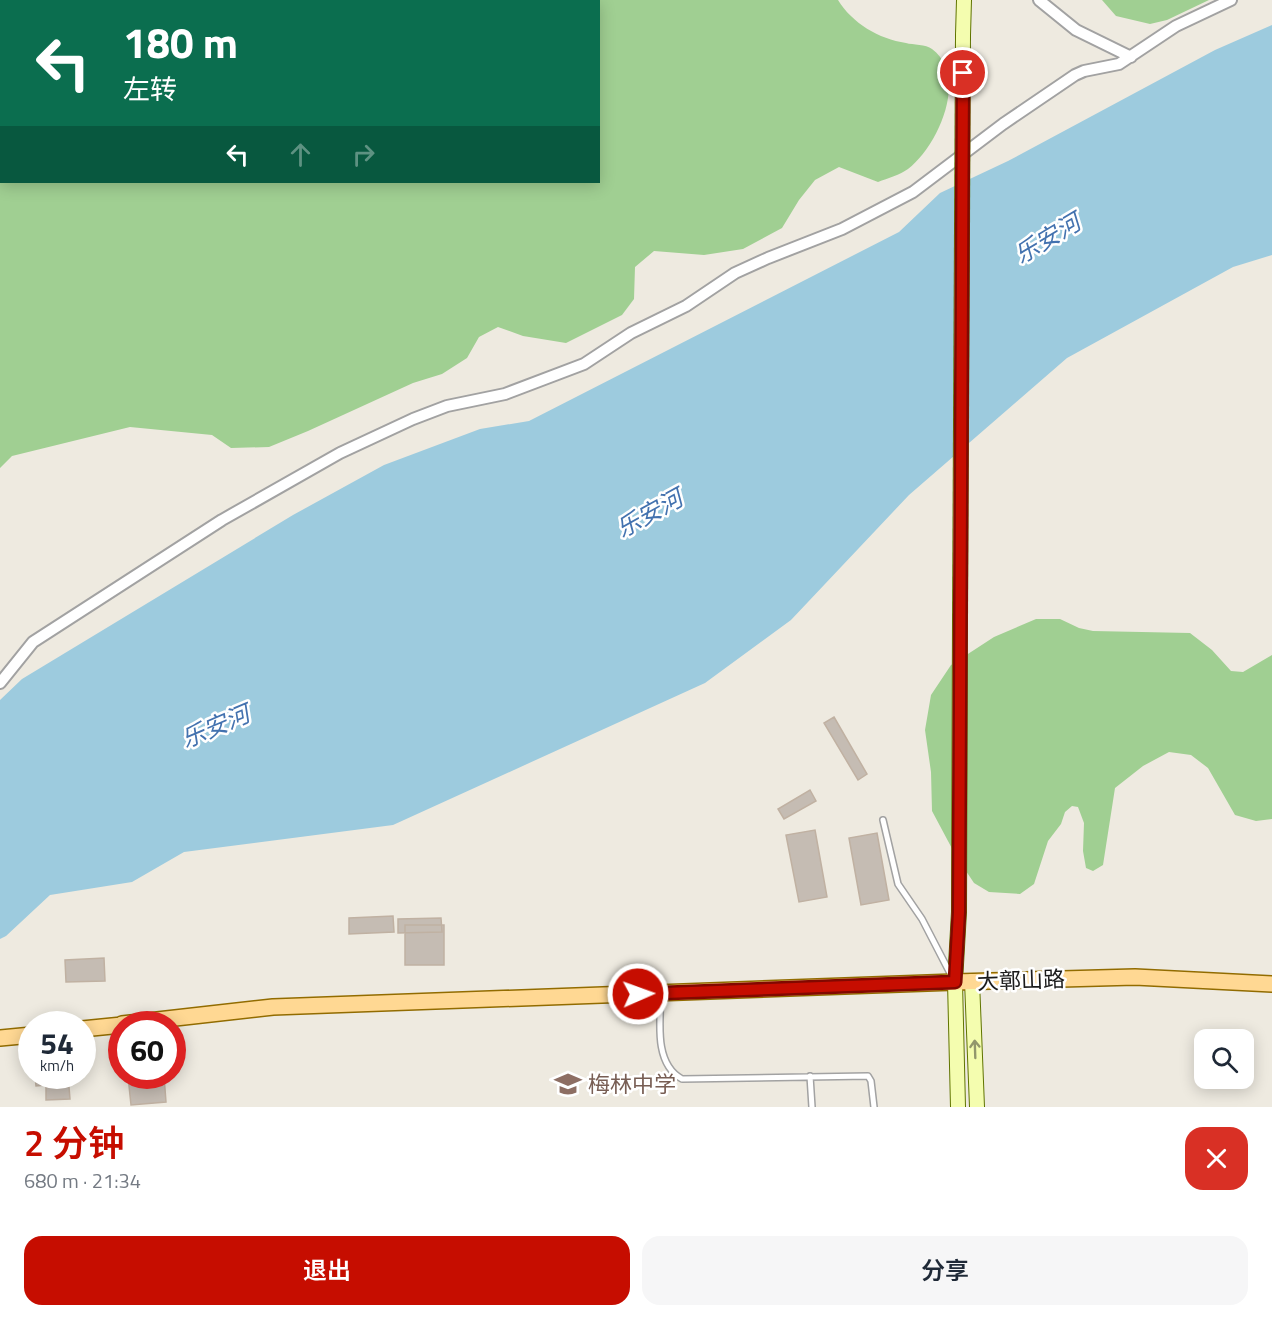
<!DOCTYPE html>
<html lang="zh">
<meta charset="utf-8">
<style>
:root{--surface:#fff;--page:#f6f6f7;--text:#1f2937;--muted:#747a83;--accent:#c60d00}
body{margin:0;font-family:"Titillium Web","Noto Sans SC",sans-serif;background:var(--page);color:var(--text);height:100vh;display:flex;flex-direction:column;font-size:22px;white-space:nowrap}
*{box-sizing:border-box;margin:0}
p{font-size:20px;color:var(--muted)}
.icon{flex:none;width:33px;height:33px;fill:none;stroke:currentColor;stroke-width:2;stroke-linecap:round;stroke-linejoin:round}
.map{position:relative;height:1107px;overflow:hidden}
.details{display:flex;flex-direction:column;background:var(--surface);flex:1}
.details>*{flex:none}
.banner{position:absolute;left:0px;top:0px;width:600px;height:183px;box-shadow:0 3px 15px #0003;background:#0b6e4f;color:#fff;overflow:hidden}
.fabs{position:absolute;left:1194px;top:1029px;display:grid;gap:12px}
.fabs a{display:grid;place-items:center;width:60px;height:60px;border-radius:12px;background:var(--surface);box-shadow:0 3px 15px #0003;font-size:30px}
.speed{position:absolute;left:18px;top:1011px;display:flex;gap:12px;font-size:30px;font-weight:700;text-align:center}
.speed>*{display:grid;place-content:center;width:78px;height:78px;border-radius:50%;background:var(--surface);box-shadow:0 3px 15px #0003;line-height:1}
.speed small{font-size:15px;font-weight:400}
.speed .limit{border:9px solid #d22;background:#fff;color:#111}
.pin{position:absolute;display:grid;place-items:center;width:51px;height:51px;color:#fff;margin:-26px;border:3px solid #fff;border-radius:50%;box-shadow:0 2px 6px #0007}
.me{position:absolute;width:66px;margin:-33px;rotate:88deg;stroke-linejoin:round;filter:drop-shadow(0 0 4px #0008)}
.turn{display:flex;align-items:center;gap:21px;height:126px;padding:0 24px;font-size:27px}
.turn .icon{width:78px;height:78px;stroke-width:2.5}
.turn b{display:block;font-size:42px;line-height:51px}
.lanes{display:flex;align-items:center;height:57px;padding:0 24px;background:#0003;justify-content:center;gap:30px;direction:ltr}
.lanes .off{opacity:.35}
.round{display:grid;place-items:center;flex:none;width:63px;height:63px;border-radius:18px;background:var(--page)}
.overview{display:flex;align-items:center;justify-content:space-between;height:102px;padding:0 24px}
h1{font-size:36px;font-weight:600;line-height:45px;color:var(--accent)}
.cta{display:flex;gap:12px;margin-top:auto;padding:12px 24px}
.cta a{flex:1;height:69px;border-radius:18px;background:var(--accent);color:#fff;font-size:24px;font-weight:600;line-height:69px;text-align:center}
.cta a+a{background:var(--page);color:var(--text)}
.map>svg:first-child{display:block}
.forest{fill:#a0cf92;fill-rule:evenodd}
.water{fill:#9dcbde}
.building{fill:#c5bcb3;stroke:#c0b1a2;stroke-width:1.5}
.lines{fill:none;stroke-linecap:round;stroke-linejoin:round}
.lane-casing{stroke:#a2a2a2;stroke-width:8}
.street-casing{stroke:#a2a2a2;stroke-width:14}
.secondary-casing{stroke:#607400;stroke-width:16}
.primary-casing{stroke:#926c00;stroke-width:18}
.lane{stroke:#fff;stroke-width:5}
.street{stroke:#fff;stroke-width:10}
.secondary{stroke:#f4fdaf;stroke-width:14}
.primary{stroke:#ffd893;stroke-width:15}
.secondary-bridge-casing{stroke:#607400;stroke-width:16;stroke-linecap:butt}
.secondary-bridge{stroke:#f4fdaf;stroke-width:14}
.oneway{stroke:#92976c}
.route-casing{stroke:#810800;stroke-width:15}
.route{stroke:#c60d00;stroke-width:10}
.labels{text-anchor:middle;dominant-baseline:central;stroke-width:5;stroke-linejoin:round;paint-order:stroke}
.street-label{font-size:22px;fill:#1b1b1b;stroke:#fff}
.education-label{font-size:22px;fill:#785e54;stroke:#fff;text-anchor:start}
.water-label{font-size:24px;font-style:italic;fill:#4372af;stroke:#fff}
</style>
<div class="map">
<svg width="1272" height="1107" viewBox="0 0 1272 1107">
<rect width="100%" height="100%" fill="#eeeae0"/>
<path class="forest" d="M0,0H838C852,23 879,39 906,43C913,45 926,44 932,49C969,77 938,146 908,169C900,175 888,178 878,182L839,167L815,180L799,200L782,228L743,249L704,255L654,251L635,267L634,299L622,315L566,343L523,336L498,327L479,337L467,358L442,374L413,383L308,431L269,447L231,448L212,435L130,427L12,456L0,468ZM2,2H598V182H2Z
M1102,0H1209L1167,20L1150,24L1116,16Z
M1036,619H1060L1079,628L1093,631L1190,633L1212,650L1231,671L1243,672L1272,655V819L1256,821L1235,815L1208,768L1191,755L1169,752L1143,766L1115,788L1103,865L1093,871L1086,868L1083,851L1084,823L1078,807L1072,806L1065,812L1061,824L1048,841L1034,884L1020,894L989,892L974,883L956,856L932,811L931,772L925,730L931,695L951,665L994,637Z"/>
<path class="water" d="M1272,25V255L1233,267L1067,358L909,495L791,620L705,683L393,825L184,852L132,882L50,895L6,936L0,939V700L22,679L293,515L384,465L480,429L529,421L899,232L940,193L1008,161L1215,50Z"/>
<path class="building" d="M834,717L867,774L858,780L824,723Z
M810,790L816,801L784,819L778,809Z
M815,830L827,897L799,902L786,835Z
M877,833L889,900L861,905L849,838Z
M393,916L394,932L349,934V918Z
M441,918L442,932L398,933V919Z
M405,925H444V965H405Z
M104,958L105,981L66,982L65,960Z
M35,1076H45L46,1085L36,1086Z
M128,1076H164L166,1102L131,1105Z
M46,1087H69L70,1099L46,1100Z"/>
<g class="lines">
<defs>
<path id="lane" d="M883,820L898,884L922,919L951,975
M661,994C660,1022 654,1064 682,1079L868,1076L871,1081L874,1107
M810,1076L812,1107"/>
<path id="street" d="M1039,0L1076,30L1131,57
M0,683L33,642L222,520L340,453L413,419L447,406L505,394L584,364L631,333L686,306L735,273L768,258L842,229L913,192L1003,124L1075,75L1084,71L1119,64L1176,26L1231,0"/>
<path id="secondary" d="M963,35L964,0
M972,981L977,1107
M958,1107L955,982L959,912L960,620"/>
<path id="primary" d="M122,1024L273,1007L955,982L1135,977L1272,984
M82,1029L122,1025
M0,1038L32,1035"/>
</defs>
<use href="#lane" class="lane-casing"/>
<use href="#street" class="street-casing"/>
<use href="#secondary" class="secondary-casing"/>
<use href="#primary" class="primary-casing"/>
<use href="#lane" class="lane"/>
<use href="#street" class="street"/>
<use href="#secondary" class="secondary"/>
<use href="#primary" class="primary"/>
<defs>
<path id="secondary-bridge" d="M960,620L963,35"/>
</defs>
<use href="#secondary-bridge" class="secondary-bridge-casing"/>
<use href="#secondary-bridge" class="secondary-bridge"/>
</g>
<defs><path id="oneway-shaft" d="M-6 0H5M1.5-3L5.5 0L1.5 3" fill="none" stroke-width="1.6" stroke-linecap="round" stroke-linejoin="round" transform="scale(1.5)"/></defs>
<use class="oneway" href="#oneway-shaft" transform="translate(975 1049) rotate(-92)"/>
<g class="lines">
<defs>
<path id="route" d="M638,994L955,982L959,912L963,73"/>
</defs>
<use href="#route" class="route-casing"/>
<use href="#route" class="route"/>
</g>
<defs>
<symbol id="school-bare" viewBox="-9 -9 18 18"><path d="M0-5L7-2L0 1L-7-2ZM-4 1L0 2.5L4 1V4Q0 6-4 4Z" fill="#8d6e63" stroke="#fff" stroke-width="2.5" paint-order="stroke"/></symbol>
</defs>
<g fill-rule="evenodd">
<use href="#school-bare" x="549" y="1065" width="38" height="38"/>
</g>
<g class="labels">
<g class="street-label">
<text transform="translate(1021 980) rotate(-2)">大鄣山路</text>
</g>
<g class="education-label">
<text x="588" y="1084">梅林中学</text>
</g>
<g class="water-label">
<text transform="translate(1047 238) rotate(-31)">乐安河</text>
<text transform="translate(649 513) rotate(-29)">乐安河</text>
<text transform="translate(215 726) rotate(-23)">乐安河</text>
</g>
</g>
</svg>
<div class="fabs">
<a><svg class="icon" aria-label="search" viewBox="0 0 24 24"><circle cx="10" cy="10" r="6"/><path d="M15 15l6 6"/></svg></a>
</div>
<div class="speed"><div>54<small>km/h</small></div><div class="limit">60</div></div>
<div class="pin" style="left:963px;top:73px;background:#d93025"><svg class="icon" aria-label="arrive" viewBox="0 0 24 24"><path d="M6 21V4h12l-3 4 3 4H6"/></svg></div>
<svg class="me" style="left:638px;top:994px" viewBox="-20 -20 40 40"><circle r="17" fill="#c60d00" stroke="#fff" stroke-width="3"/><path d="M0-11L8 9 0 5-8 9z" fill="#fff"/></svg>
<div class="banner">
<div class="turn"><svg class="icon" aria-label="left" viewBox="0 0 24 24"><path d="M17 20v-9H6M10 6l-5 5 5 5"/></svg><div><b>180 m</b>左转</div></div>
<div class="lanes"><svg class="icon" aria-label="left" viewBox="0 0 24 24"><path d="M17 20v-9H6M10 6l-5 5 5 5"/></svg><svg class="icon off" aria-label="ahead" viewBox="0 0 24 24"><path d="M12 20V5M6 11l6-6 6 6"/></svg><svg class="icon off" aria-label="right" viewBox="0 0 24 24"><path d="M7 20v-9h11M14 6l5 5-5 5"/></svg></div>
</div>
</div>
<section class="details">
<div class="overview"><div><h1>2 分钟</h1><p>680 m · 21:34</p></div><a class="round" style="background:#d93025;color:#fff"><svg class="icon" aria-label="close" viewBox="0 0 24 24"><path d="M6 6l12 12M18 6L6 18"/></svg></a></div>
<div class="cta"><a>退出</a><a>分享</a></div>
</section>
